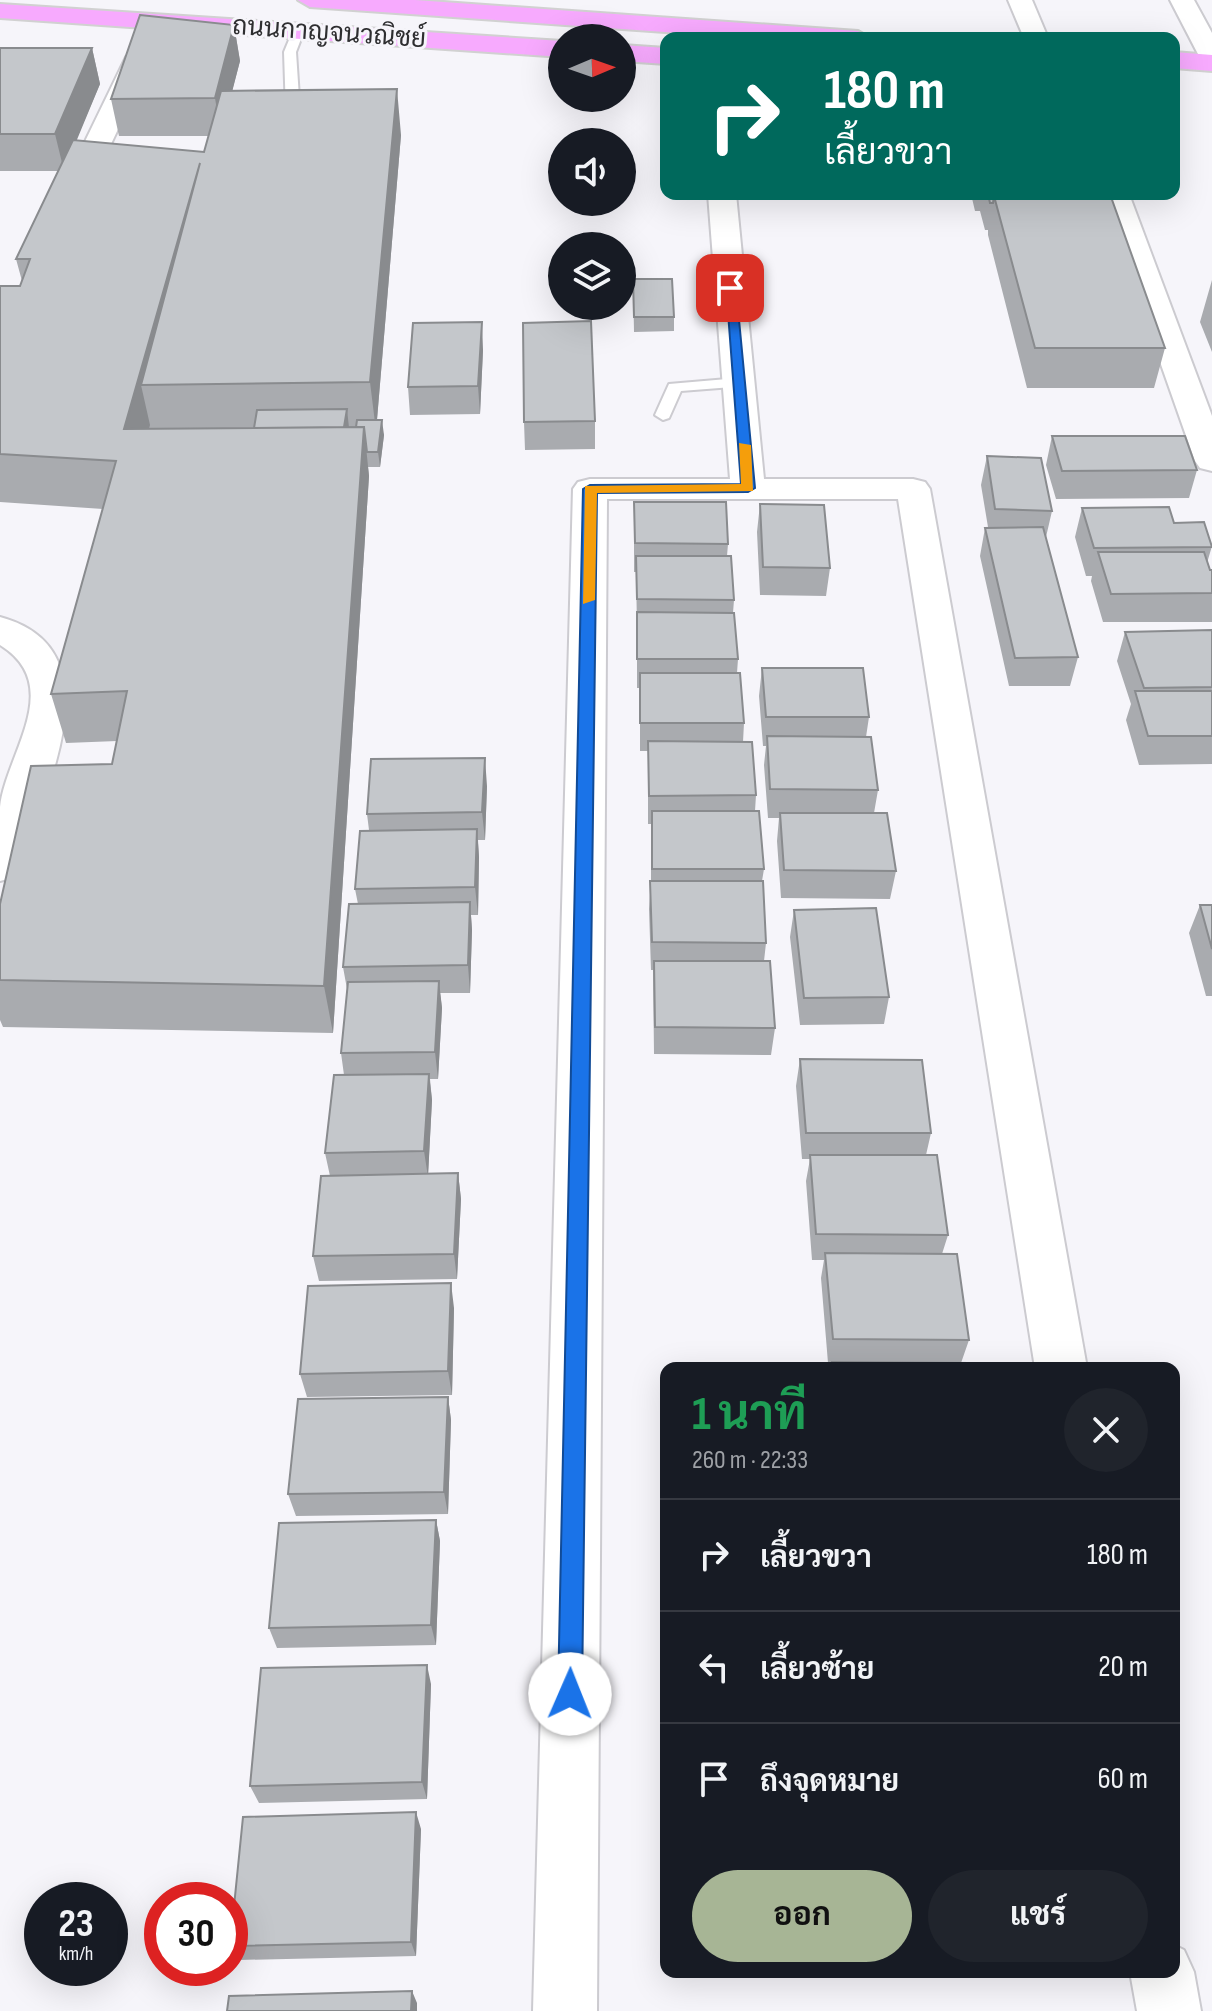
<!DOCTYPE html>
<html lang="th">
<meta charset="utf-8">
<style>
:root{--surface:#171b24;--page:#20242c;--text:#f1f3f6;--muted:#9ea1a6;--line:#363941;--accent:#a7b595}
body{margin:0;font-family:"Sofia Sans Condensed",Sarabun,sans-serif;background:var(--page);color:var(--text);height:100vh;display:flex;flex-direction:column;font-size:30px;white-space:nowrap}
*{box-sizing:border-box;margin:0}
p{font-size:26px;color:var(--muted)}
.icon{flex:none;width:44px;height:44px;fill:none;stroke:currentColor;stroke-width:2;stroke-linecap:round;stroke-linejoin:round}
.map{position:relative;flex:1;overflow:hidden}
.side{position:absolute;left:660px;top:1362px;width:520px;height:616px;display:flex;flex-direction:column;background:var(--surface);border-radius:16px;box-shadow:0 8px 32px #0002}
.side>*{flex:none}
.banner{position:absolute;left:660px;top:32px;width:520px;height:168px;border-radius:16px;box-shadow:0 8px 32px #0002;background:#00695c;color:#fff;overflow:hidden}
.needle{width:52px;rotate:88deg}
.tools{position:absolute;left:548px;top:24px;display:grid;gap:16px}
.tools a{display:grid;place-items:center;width:88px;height:88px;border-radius:50%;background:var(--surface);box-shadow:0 8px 32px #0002;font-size:40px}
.speed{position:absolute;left:24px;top:1882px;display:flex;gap:16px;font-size:40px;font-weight:700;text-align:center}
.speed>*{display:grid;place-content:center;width:104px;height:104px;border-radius:50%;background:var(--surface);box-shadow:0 8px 32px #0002;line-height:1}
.speed small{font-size:20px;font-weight:400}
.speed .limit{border:12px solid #d22;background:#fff;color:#111}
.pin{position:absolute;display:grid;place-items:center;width:68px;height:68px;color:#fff;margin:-34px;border-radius:16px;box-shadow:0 4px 12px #0006}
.me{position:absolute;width:88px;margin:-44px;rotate:1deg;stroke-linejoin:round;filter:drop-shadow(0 0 6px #0008)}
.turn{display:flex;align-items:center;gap:28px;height:168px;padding:0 32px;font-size:36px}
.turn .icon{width:104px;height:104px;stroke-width:2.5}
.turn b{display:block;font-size:56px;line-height:68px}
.round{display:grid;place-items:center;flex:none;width:84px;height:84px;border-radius:42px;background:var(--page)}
.summary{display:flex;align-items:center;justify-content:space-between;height:136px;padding:0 32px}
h1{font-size:48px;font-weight:700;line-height:60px;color:#1e9e55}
.action{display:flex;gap:16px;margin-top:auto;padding:16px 32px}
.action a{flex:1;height:92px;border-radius:48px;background:var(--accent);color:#111;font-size:32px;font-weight:700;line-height:92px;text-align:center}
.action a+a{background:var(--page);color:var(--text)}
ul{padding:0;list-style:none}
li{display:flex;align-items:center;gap:24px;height:112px;padding:0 32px;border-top:2px solid var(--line)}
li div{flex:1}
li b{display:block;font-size:30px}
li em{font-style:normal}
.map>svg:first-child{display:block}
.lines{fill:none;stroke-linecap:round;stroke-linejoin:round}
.service-casing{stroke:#cccbd0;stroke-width:4}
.minor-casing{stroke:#cccbd0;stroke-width:4}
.trunk-casing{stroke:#d1d1d1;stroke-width:4}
.service{fill:#fff;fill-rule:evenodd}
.minor{fill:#fff;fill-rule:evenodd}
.trunk{fill:#f7aafe;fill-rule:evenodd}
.wall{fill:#a9abaf}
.shaded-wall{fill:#898b8e}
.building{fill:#c4c7cb;stroke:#898b8e;stroke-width:2}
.route{fill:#1a73e8;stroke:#114b97;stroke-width:2}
.slow{fill:#f59e0b}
.labels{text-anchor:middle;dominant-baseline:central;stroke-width:6;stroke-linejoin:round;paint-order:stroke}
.far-street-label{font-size:26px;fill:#2e2e30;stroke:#f6f5fa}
</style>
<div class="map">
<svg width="1212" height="2011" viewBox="0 0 1212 2011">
<rect width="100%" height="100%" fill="#f6f5fa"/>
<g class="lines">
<defs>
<path id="service" d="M294,28L304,31L296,52L300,113L293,117L286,113L284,52Z
M739,378L747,383L745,386L681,391L669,418L663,420L655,415L669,384Z"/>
<path id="minor" d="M1008,0H1032L1048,38H1024Z
M1170,0H1194L1212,33V64L1199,56Z
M139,49L152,57L86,197L82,203H62L58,197L126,57Z
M708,194H736L764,479H913L925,482L930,489L1087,1368H1035L898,499H607L597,2011H533L573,489L578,482L590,479H730Z
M1101,194H1129L1212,416V471L1200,468L1195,461Z
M0,617C119,649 44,790 21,866L15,877L0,881C0,857 0,831 0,807C6,753 66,686 0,645Z
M1174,1945L1184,1950L1194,1972L1201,2011H1137L1130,1972H1174Z"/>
<path id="trunk" d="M298,0H415L858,31L870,38H751L310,7Z
M0,4L562,41V57L0,18Z
M622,45L666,48V64L622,61Z
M1174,52L1212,55V71L1174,68Z"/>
</defs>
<use href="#service" class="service-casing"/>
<use href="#minor" class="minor-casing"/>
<use href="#trunk" class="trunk-casing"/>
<use href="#service" class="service"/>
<use href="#minor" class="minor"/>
<use href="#trunk" class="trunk"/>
</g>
<path class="wall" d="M234,25L240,61L232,91L401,135L377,420L384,435L380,467H368L369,476L333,1033L3,1027L0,1020V904L112,764L117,741L66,743L51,694L103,509L0,502V286H20L22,281L16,259L58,171H0V48H92L100,84L76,140L204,152L209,136H119L111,99Z
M971,194H1091L1165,348L1154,388H1027L988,235V230H985L980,211H975Z
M633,279L674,317V331L634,332Z
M1212,280V352L1200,322Z
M483,350L480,414L410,415L408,387Z
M595,421V449L525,450L524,422Z
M1052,436L1197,470L1189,498L1056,499L1046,465Z
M987,456L1052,511L1046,537L1078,657L1070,686H1009L980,556L985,528L988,527L981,485Z
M634,502L728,544L727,556L734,600L733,613L738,659L737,673L744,723L743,742L756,795L755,811L764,869L762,881L766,943L764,961L775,1028L771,1055L654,1054L653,970H651L649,909L651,881V824H648V751H640V688H637V628L636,572H634Z
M760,504L830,568L826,596L760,595L757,532Z
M1082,508L1174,523L1212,546L1207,563L1210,570H1212V622H1103L1091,581L1092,576H1086L1075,537Z
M1212,630V764L1139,765L1126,720L1131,704L1117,661L1125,632Z
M762,668L869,717L866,737L878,790L874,813L896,871L890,899L781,898L777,841L779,818H768L764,765L766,746H763L759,696Z
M487,786L485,840H478L479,857L478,915H471L472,930L470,993H440L442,1008L438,1079H430L432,1100L428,1174L458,1173L461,1199L457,1279L319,1281L313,1256L330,1176L325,1153L344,1075L341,1053L347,989L343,967L358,904L355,889L369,830L367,814Z
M1200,905H1212V996H1206L1189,933Z
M794,910L889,997L884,1024L800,1025L790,937Z
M800,1059L931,1133L926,1155L948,1235L942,1254L969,1340L961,1363L970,1368H831L832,1363H828L821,1278L824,1260H812L806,1181L810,1159H802L796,1086Z
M454,1308L452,1395L307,1397L300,1374Z
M448,1397L451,1420L448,1514L296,1516L288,1494Z
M436,1520L440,1541L436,1645L277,1648L269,1628Z
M431,1684L427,1799L259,1803L250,1786Z
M421,1829L416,1956L239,1960L230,1947V1937Z"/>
<path class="shaded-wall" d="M234,25L240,61L221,135L215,98Z
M92,48L100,84L64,171L55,134Z
M397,89L401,135L376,431L370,382Z
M200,163L141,385L150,425L135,478L124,429Z
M482,322L483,350L480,414L478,386Z
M347,409L350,437L342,442Z
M382,420L384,435L380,467L378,452Z
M364,427L369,476L333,1033L324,986Z
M485,758L487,786L485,840L482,812Z
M477,829L479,857L478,915L475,887Z
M470,902L472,930L470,993L468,965Z
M439,981L442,1008L438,1079L435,1052Z
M429,1074L432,1100L428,1177L424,1151Z
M458,1173L461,1199L457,1279L454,1254Z
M451,1283L454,1308L452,1395L448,1371Z
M448,1397L451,1420L448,1514L444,1492Z
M436,1520L440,1541L436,1645L431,1625Z
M427,1665L431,1684L427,1799L422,1782Z
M416,1812L421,1829L416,1956L411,1942Z
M412,1991L417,2003V2011H411Z"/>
<path class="building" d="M140,15L234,25L215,98L111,99Z
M0,48H92L55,134H0Z
M397,89L370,382L141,385L200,163L124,429L364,427L324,986L0,980V904L31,766L112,764L127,691L51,694L116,461L0,454V286H20L30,259H16L73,140L204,152L221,91Z
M988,194H1091L1092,197L994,196L993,203H990Z
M994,196L1111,197L1165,348H1035Z
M633,279H672L674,317H634Z
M591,321L595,421L524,422L523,323Z
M482,322L478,386L408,387L413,323Z
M347,409L344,427L254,428L257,410Z
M357,420H382L378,452H367L364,427H356Z
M1052,436H1185L1197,470L1062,471Z
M987,456L1041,458L1052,511L995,509Z
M634,502H726L728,544L635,543Z
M760,504L824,505L830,568L763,567Z
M1169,507L1174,523L1204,522L1212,547L1094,548L1082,508Z
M1043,527L1078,657L1015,658L985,528Z
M1098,552H1204L1210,570H1212V593L1111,594Z
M636,556H731L734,600L637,599Z
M637,612L734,613L738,659H637Z
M1212,630V687L1144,688L1125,632Z
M762,668H863L869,717H766Z
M640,673H740L744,723H640Z
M1135,691H1212V736H1148Z
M767,736L871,737L878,790L770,789Z
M648,741L752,742L756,795L649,796Z
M485,758L482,812L367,814L371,759Z
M652,811H759L764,869H652Z
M780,813H887L896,871L784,870Z
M477,829L475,887L355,889L360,831Z
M650,881H763L766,943L652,942Z
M470,902L468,965L343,967L349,904Z
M1200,905H1212V949Z
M876,908L889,997L804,998L794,910Z
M654,961H770L775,1028L655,1027Z
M439,981L435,1052L341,1053L348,982Z
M800,1059L922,1060L931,1133H806Z
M429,1074L424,1151L325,1153L334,1075Z
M810,1155H937L948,1235L816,1234Z
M458,1173L454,1254L313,1256L321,1176Z
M825,1253L957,1254L969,1340L833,1339Z
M451,1283L448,1371L300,1374L308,1286Z
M832,1362L969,1363L970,1368H833Z
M448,1397L444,1492L288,1494L298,1399Z
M436,1520L431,1625L269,1628L279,1523Z
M427,1665L422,1782L250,1786L261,1668Z
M416,1812L411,1942L230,1946L243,1817Z
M412,1991L411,2011H227L229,1996Z"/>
<path class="route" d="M726,286L736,288L755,488L748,492L597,493L582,1694L579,1702L570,1706L562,1702L558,1694L583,489L590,485L741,484Z"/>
<path class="slow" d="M739,443L751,445L753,491L597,493L595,600L583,604L585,486L741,484Z"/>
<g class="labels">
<g class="far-street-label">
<text transform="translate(329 33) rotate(4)">ถนนกาญจนวณิชย์</text>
</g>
</g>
</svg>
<div class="tools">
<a><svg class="needle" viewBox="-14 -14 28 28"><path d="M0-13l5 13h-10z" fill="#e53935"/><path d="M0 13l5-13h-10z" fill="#9ea1a6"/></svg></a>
<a><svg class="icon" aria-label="sound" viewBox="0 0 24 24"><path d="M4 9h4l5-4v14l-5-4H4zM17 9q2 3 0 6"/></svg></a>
<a><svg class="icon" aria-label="layers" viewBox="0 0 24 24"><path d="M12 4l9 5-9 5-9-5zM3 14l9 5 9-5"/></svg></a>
</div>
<div class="speed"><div>23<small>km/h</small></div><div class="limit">30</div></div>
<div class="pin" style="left:730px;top:288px;background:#d93025"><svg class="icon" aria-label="arrive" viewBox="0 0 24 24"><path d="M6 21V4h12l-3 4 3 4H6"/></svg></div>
<svg class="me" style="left:570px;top:1694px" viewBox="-20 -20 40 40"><circle r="19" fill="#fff"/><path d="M0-13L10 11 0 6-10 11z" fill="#1a73e8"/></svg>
<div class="banner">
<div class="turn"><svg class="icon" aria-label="right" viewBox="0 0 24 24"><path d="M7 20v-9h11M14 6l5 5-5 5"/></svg><div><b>180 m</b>เลี้ยวขวา</div></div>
</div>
<section class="side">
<div class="summary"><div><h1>1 นาที</h1><p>260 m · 22:33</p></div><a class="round"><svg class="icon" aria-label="close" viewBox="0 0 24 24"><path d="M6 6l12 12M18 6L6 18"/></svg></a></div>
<ul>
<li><svg class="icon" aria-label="right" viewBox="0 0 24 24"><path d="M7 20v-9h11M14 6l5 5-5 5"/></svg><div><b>เลี้ยวขวา</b></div><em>180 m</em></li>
<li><svg class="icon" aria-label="left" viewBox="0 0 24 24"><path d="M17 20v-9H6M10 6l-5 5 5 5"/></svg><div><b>เลี้ยวซ้าย</b></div><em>20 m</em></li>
<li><svg class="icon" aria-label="arrive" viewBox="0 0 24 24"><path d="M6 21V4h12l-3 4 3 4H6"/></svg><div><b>ถึงจุดหมาย</b></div><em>60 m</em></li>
</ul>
<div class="action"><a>ออก</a><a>แชร์</a></div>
</section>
</div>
